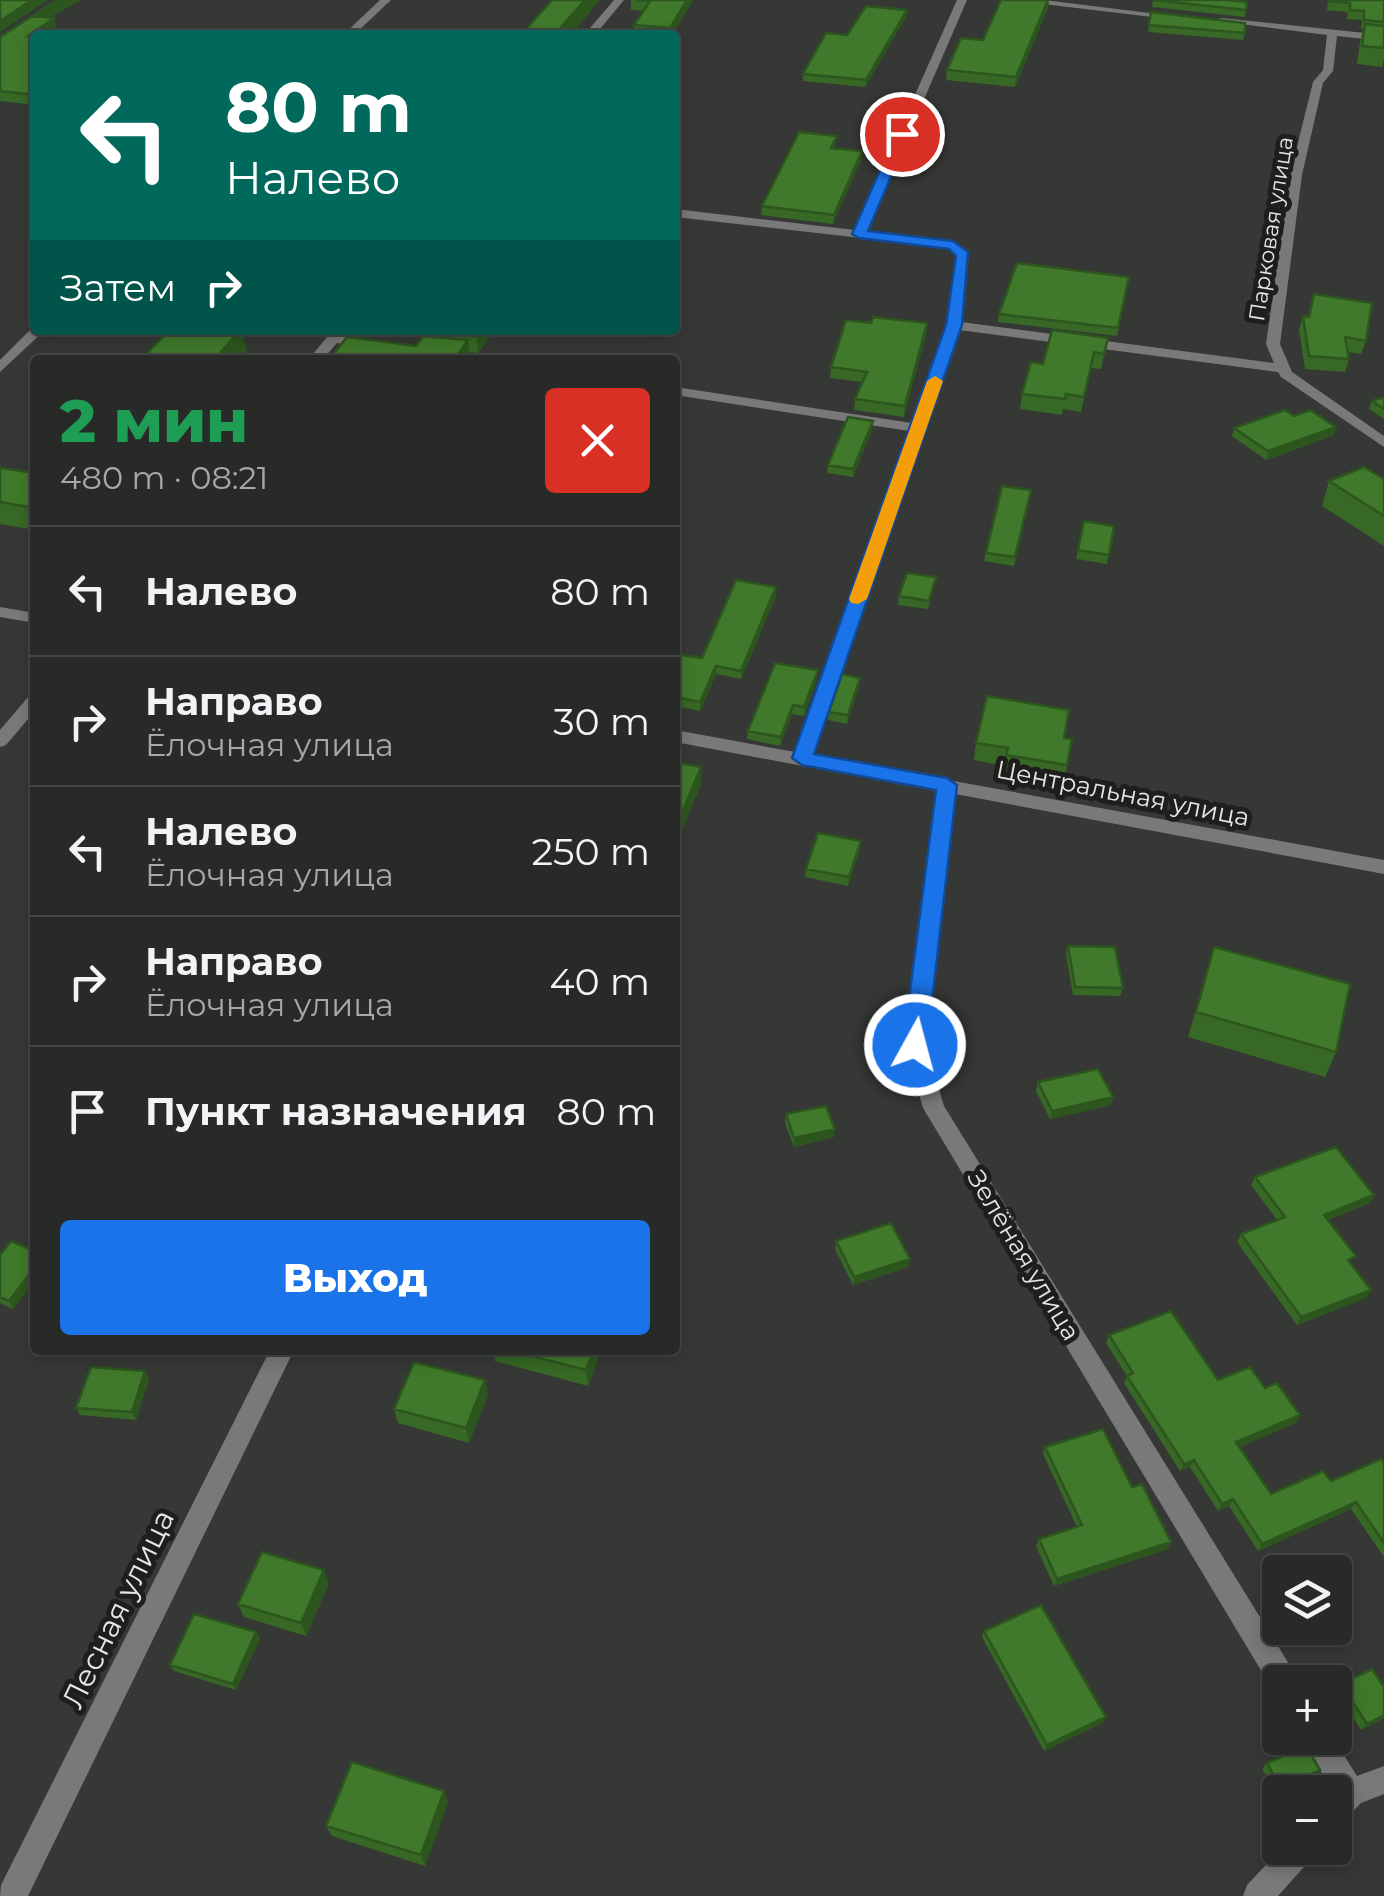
<!DOCTYPE html>
<html lang="ru">
<meta charset="utf-8">
<style>
:root{--surface:#282a28;--page:#303230;--text:#f1f3f6;--muted:#a5a7a8;--line:#444645;--accent:#1a73e8}
body{margin:0;font-family:Montserrat,sans-serif;background:var(--page);color:var(--text);height:100vh;display:flex;flex-direction:column;font-size:38px;white-space:nowrap}
*{box-sizing:border-box;margin:0}
p{font-size:32px;color:var(--muted)}
.icon{flex:none;width:55px;height:55px;fill:none;stroke:currentColor;stroke-width:2;stroke-linecap:round;stroke-linejoin:round}
.map{position:relative;flex:1;overflow:hidden}
.drawer{position:absolute;left:30px;top:355px;width:650px;height:1000px;display:flex;flex-direction:column;background:var(--surface);border-radius:10px;box-shadow:0 5px 15px #0003,0 0 0 2px var(--line)}
.drawer>*{flex:none}
.hud{position:absolute;left:30px;top:30px;width:650px;height:305px;border-radius:10px;box-shadow:0 5px 15px #0003,0 0 0 2px var(--line);background:#00695c;color:#fff;overflow:hidden}
.buttons{position:absolute;left:1262px;top:1555px;display:grid;gap:20px}
.buttons a{display:grid;place-items:center;width:90px;height:90px;border-radius:10px;background:var(--surface);box-shadow:0 5px 15px #0003,0 0 0 2px var(--line);font-size:50px}
.pin{position:absolute;display:grid;place-items:center;width:85px;height:85px;color:#fff;margin:-42px;border:5px solid #fff;border-radius:50%;box-shadow:0 2px 10px #0007}
.me{position:absolute;width:110px;margin:-55px;rotate:7deg;stroke-linejoin:round;filter:drop-shadow(0 0 8px #0008)}
.turn{display:flex;align-items:center;gap:35px;height:210px;padding:0 30px;font-size:45px}
.turn .icon{width:130px;height:130px;stroke-width:2.5}
.turn b{display:block;font-size:70px;line-height:85px}
.then{display:flex;align-items:center;height:95px;padding:0 30px;background:#0003;gap:20px;font-size:38px}
.round{display:grid;place-items:center;flex:none;width:105px;height:105px;border-radius:10px;background:var(--page)}
.headline{display:flex;align-items:center;justify-content:space-between;height:170px;padding:0 30px}
h1{font-size:60px;font-weight:800;line-height:75px;color:#1e9e55}
.primary-button{display:flex;gap:20px;margin-top:auto;padding:20px 30px}
.primary-button a{flex:1;height:115px;border-radius:10px;background:var(--accent);color:#fff;font-size:40px;font-weight:800;line-height:115px;text-align:center}
ul{padding:0;list-style:none}
li{display:flex;align-items:center;gap:30px;height:130px;padding:0 30px;border-top:2px solid var(--line)}
li div{flex:1}
li b{display:block;font-size:38px}
li em{font-style:normal}
.map>svg:first-child{display:block}
.lines{fill:none;stroke-linecap:round;stroke-linejoin:round}
.minor{fill:#787978;fill-rule:evenodd}
.wall{fill:#376825}
.shaded-wall{fill:#2d551e}
.building{fill:#40792b;stroke:#2d551e;stroke-width:2.5}
.route{fill:#1a73e8;stroke:#114b97;stroke-width:2.5}
.slow{fill:#f59e0b}
.labels{text-anchor:middle;dominant-baseline:central;stroke-width:10;stroke-linejoin:round;paint-order:stroke}
.far-street-label{font-size:22px;fill:#e5e7e5;stroke:#1e1f1d}
.street-label{font-size:25px;fill:#e5e7e5;stroke:#1e1f1d}
.near-street-label{font-size:30px;fill:#e5e7e5;stroke:#1e1f1d}
</style>
<div class="map">
<svg width="1384" height="1896" viewBox="0 0 1384 1896">
<rect width="100%" height="100%" fill="#363835"/>
<g class="lines">
<path class="minor" d="M380,0H391L354,35H343Z
M614,0H624L595,35H584Z
M957,0H967L867,231L953,241L969,255L961,322L1274,363L1266,344L1290,175L1313,82L1323,70L1327,35L1216,21L1221,18L1384,35V41L1337,36L1333,71L1323,83L1302,175L1280,344L1292,372L1384,436V447L1281,377L1278,372L959,330L812,755L1384,860V874L955,794L926,1045L944,1106L1294,1672L1298,1682H1280V1694L1274,1692L923,1108L904,1045L937,791L675,742V730L795,752L909,431L675,395V387L912,423L947,325L957,256L949,248L675,217V209L855,230Z
M1010,0H1044L1182,17L1177,20Z
M33,327L45,330L0,372V360Z
M333,330H345L342,335L377,344L370,348L337,343L322,360H308Z
M0,607L35,613V623L0,617Z
M35,694V711L6,745L0,747V730L29,696Z
M270,1350H294L28,1896H0L1,1885Z
M1303,1738H1333L1357,1776L1384,1766V1794L1361,1803L1345,1820L1335,1825V1792H1332Z
M1282,1848H1317L1312,1858L1278,1896H1243L1247,1885Z"/>
</g>
<path class="wall" d="M57,0H81L50,17L56,28L46,35H35V105L0,101V37Z
M631,0H693L672,35H634V25L643,11L631,10Z
M1153,0L1246,10L1245,17L1152,7Z
M1328,0H1384V59L1382,67L1357,64L1360,42L1363,29H1361L1362,20L1347,19L1348,12L1327,10Z
M1048,8L1015,87L946,80L947,70L983,40Z
M907,10L906,17L865,87L803,81V74L847,35Z
M1151,12L1245,33L1243,40L1148,32Z
M837,136L834,148L861,160L833,224L761,215L762,206Z
M1129,277L1117,336L998,322L999,314Z
M1314,294L1366,341L1361,354L1348,352L1349,359L1345,372L1305,369L1299,330L1303,316L1308,317Z
M871,323H927L926,334L904,417L854,410L855,399L862,382L830,378L831,367Z
M435,330H495L478,353L416,346L436,337Z
M1108,338L1101,369L1091,368L1081,412L1063,409L1062,415L1020,409L1022,394L1043,364Z
M1384,397V419L1369,409L1372,401Z
M1294,416L1334,435L1266,460L1232,436L1234,428Z
M873,421L872,429L853,477L827,473L828,465Z
M0,468L35,473V530L0,524Z
M1384,479V546L1322,506L1329,481Z
M1030,498L1014,566L984,561L986,553Z
M1084,521L1114,526L1107,564L1076,559Z
M936,577L928,609L898,605L899,596Z
M776,596L741,679L716,674L700,711L675,706V654L702,658Z
M817,679L804,716L792,714L780,746L747,739L748,731Z
M859,686L847,724L828,720L829,712Z
M1064,738L1072,739L1064,782L1003,772L1004,766L974,760L976,743Z
M675,762L701,784L682,830L675,829Z
M860,849L848,886L805,877L806,869Z
M1068,946L1123,988L1120,996L1073,995L1066,954Z
M1214,947L1336,1052L1325,1077L1188,1037Z
M1038,1082L1111,1105L1050,1119L1036,1091Z
M786,1114L834,1137L794,1147L785,1123Z
M1255,1177L1374,1195L1370,1203L1327,1220L1351,1264L1371,1290L1366,1298L1297,1325L1237,1242L1241,1234L1277,1220L1251,1185Z
M836,1241L908,1267L853,1285L835,1249Z
M35,1251V1281L13,1309L0,1303V1255Z
M1109,1335L1218,1380L1265,1388L1300,1415L1296,1423L1239,1447L1271,1494L1331,1481L1384,1462V1557L1351,1509L1258,1551L1229,1506L1218,1511L1190,1467L1180,1471L1124,1383L1127,1376L1106,1343Z
M493,1350H601L588,1386L495,1361Z
M149,1379L136,1420L80,1415L76,1408Z
M485,1380L488,1395L469,1443L398,1423L394,1409Z
M1045,1447L1132,1487L1168,1549L1054,1586L1036,1546L1039,1539L1077,1527L1043,1454Z
M329,1583L306,1636L244,1617L238,1604Z
M984,1631L1102,1723L1044,1751L982,1637Z
M256,1632L260,1639L236,1690L174,1671L170,1665Z
M1341,1684L1384,1687V1718L1361,1730L1336,1690Z
M1267,1763L1320,1770L1315,1775L1277,1794L1262,1769Z
M444,1791L448,1802L425,1866L332,1836L326,1826Z"/>
<path class="shaded-wall" d="M32,0H48L0,32V21Z
M62,0H81L37,25L34,16Z
M585,0H600L571,35H554Z
M687,0H693L672,35H670V28Z
M1049,0L1048,8L1015,87L1016,77Z
M907,10L906,17L865,87L866,80Z
M54,18L56,28L45,35H35V42L28,36Z
M862,151L861,160L833,224L834,215Z
M927,323L926,334L904,417L905,406Z
M240,330H242L247,352L240,360H214Z
M476,330H495L478,353Z
M468,340L470,360H454Z
M873,421L872,429L853,477V469Z
M1336,427L1334,435L1266,460L1268,451Z
M776,587V596L741,679V671Z
M716,666V674L700,711V702Z
M818,670L817,679L804,716V707Z
M860,678L859,686L847,724L848,715Z
M793,705L792,714L780,746L781,737Z
M701,767V784L682,830V813Z
M861,841L860,849L848,886L849,877Z
M1113,1097L1111,1105L1050,1119L1052,1111Z
M835,1129L834,1137L794,1147V1138Z
M1374,1195L1370,1203L1320,1223L1324,1215Z
M910,1259L908,1267L853,1285L854,1277Z
M35,1267V1281L13,1309L9,1301Z
M1371,1290L1366,1298L1297,1325L1301,1317Z
M594,1350H601L588,1386L586,1370Z
M145,1371L149,1379L136,1420L132,1412Z
M485,1380L488,1395L469,1443L466,1428Z
M1300,1415L1296,1423L1232,1450L1236,1442Z
M1194,1460L1190,1467L1180,1471L1184,1464Z
M1233,1499L1229,1506L1218,1511L1222,1504Z
M1356,1502L1351,1509L1258,1551L1262,1544Z
M1171,1542L1168,1549L1054,1586L1057,1579Z
M324,1570L329,1583L306,1636L301,1623Z
M256,1632L260,1639L236,1690L233,1684Z
M1384,1715V1718L1361,1730L1367,1724Z
M1106,1717L1102,1723L1044,1751L1047,1745Z
M1320,1770L1315,1775L1277,1794L1281,1788Z
M444,1791L448,1802L425,1866L421,1855Z"/>
<path class="building" d="M0,0H32L0,21Z
M57,0H62L34,16L54,18L28,36H35V95L0,91V37Z
M552,0H585L554,35H521Z
M637,0H687L670,28L634,25L650,1Z
M1001,0H1048L1016,77L947,70L961,38L983,40Z
M1153,0H1226L1247,2L1246,10Z
M1329,0H1384V22L1364,20V11L1350,10V3L1329,1Z
M866,6L907,10L866,80L803,74L826,33L847,35Z
M1151,12L1245,23V33L1149,25Z
M1365,24L1384,26V48L1362,46Z
M799,132L837,136L831,148L862,151L834,215L762,206Z
M1017,263L1129,277L1118,328L999,314Z
M1314,294L1372,303L1366,341L1345,337L1349,359L1309,356L1303,316L1309,317Z
M873,317L927,323L905,406L855,399L867,372L831,367L846,320L871,323Z
M170,330L193,331L194,330H240L214,360H140Z
M1052,330L1108,338L1104,354L1094,352L1084,397L1066,394L1065,399L1022,394L1031,362L1043,364Z
M423,336L468,340L454,360H329L347,337L416,346Z
M1384,397V409L1372,401Z
M1285,410L1294,416L1310,410L1336,427L1268,451L1234,428Z
M848,417L873,421L853,469L828,465Z
M1364,467L1384,479V516L1329,481Z
M0,468L35,473V508L0,502Z
M1002,486L1031,490L1015,557L986,553Z
M1084,521L1114,526L1109,555L1078,550Z
M907,573L936,577L929,601L899,596Z
M736,580L776,587L741,671L716,666L700,702L675,697V654L702,658Z
M775,663L818,670L804,707L793,705L781,737L748,731Z
M842,674L860,678L848,715L829,712Z
M987,696L1069,710L1064,738L1072,739L1067,765L1006,755L1008,748L976,743Z
M675,762L701,767L682,813L675,811Z
M818,833L861,841L849,877L806,869Z
M1068,946L1115,947L1123,988L1075,987Z
M1214,947L1350,984L1336,1052L1196,1012Z
M1098,1069L1113,1097L1052,1111L1038,1082Z
M826,1106L835,1129L794,1138L786,1114Z
M1336,1147L1374,1195L1324,1215L1356,1256L1348,1260L1371,1290L1301,1317L1241,1234L1285,1217L1255,1177Z
M891,1223L910,1259L854,1277L836,1241Z
M11,1241L35,1251V1267L9,1301L0,1297V1255Z
M1171,1311L1218,1380L1250,1367L1265,1388L1277,1383L1300,1415L1236,1442L1271,1494L1323,1471L1331,1481L1381,1459L1384,1462V1543L1356,1502L1262,1544L1233,1499L1222,1504L1194,1460L1184,1464L1127,1376L1133,1373L1109,1335Z
M508,1350H594L586,1370Z
M414,1362L485,1380L466,1428L394,1409Z
M91,1367L145,1371L132,1412L76,1408Z
M1103,1429L1132,1487L1142,1484L1171,1542L1057,1579L1039,1539L1082,1525L1045,1447Z
M262,1552L324,1570L301,1623L238,1604Z
M1041,1605L1106,1717L1047,1745L984,1631Z
M194,1614L256,1632L233,1684L170,1665Z
M1372,1669L1384,1687V1715L1367,1724L1341,1684Z
M1306,1746L1320,1770L1281,1788L1267,1763Z
M352,1762L444,1791L421,1855L326,1826Z"/>
<path class="route" d="M902,130L909,134L868,231L953,241L968,252L962,325L814,754L947,778L957,785L927,1045L924,1052H907L903,1045L936,790L802,765L792,758L946,325L956,256L949,249L859,238L852,234L896,134Z"/>
<path class="slow" d="M935,376L943,381L867,599L858,604L851,603L849,599L927,381Z"/>
<g class="labels">
<g class="far-street-label">
<text transform="translate(1271 229) rotate(-81)">Парковая улица</text>
</g>
<g class="street-label">
<text transform="translate(1123 793) rotate(11)">Центральная улица</text>
<text transform="translate(1024 1255) rotate(59)">Зелёная улица</text>
</g>
<g class="near-street-label">
<text transform="translate(118 1609) rotate(-64)">Лесная улица</text>
</g>
</g>
</svg>
<div class="buttons">
<a><svg class="icon" aria-label="layers" viewBox="0 0 24 24"><path d="M12 4l9 5-9 5-9-5zM3 14l9 5 9-5"/></svg></a>
<a>+</a>
<a>−</a>
</div>
<div class="pin" style="left:902px;top:134px;background:#d93025"><svg class="icon" aria-label="arrive" viewBox="0 0 24 24"><path d="M6 21V4h12l-3 4 3 4H6"/></svg></div>
<svg class="me" style="left:915px;top:1045px" viewBox="-20 -20 40 40"><circle r="17" fill="#1a73e8" stroke="#fff" stroke-width="3"/><path d="M0-11L8 9 0 5-8 9z" fill="#fff"/></svg>
<div class="hud">
<div class="turn"><svg class="icon" aria-label="left" viewBox="0 0 24 24"><path d="M17 20v-9H6M10 6l-5 5 5 5"/></svg><div><b>80 m</b>Налево</div></div>
<div class="then">Затем<svg class="icon" aria-label="right" viewBox="0 0 24 24"><path d="M7 20v-9h11M14 6l5 5-5 5"/></svg></div>
</div>
<section class="drawer">
<div class="headline"><div><h1>2 мин</h1><p>480 m · 08:21</p></div><a class="round" style="background:#d93025;color:#fff"><svg class="icon" aria-label="close" viewBox="0 0 24 24"><path d="M6 6l12 12M18 6L6 18"/></svg></a></div>
<ul>
<li><svg class="icon" aria-label="left" viewBox="0 0 24 24"><path d="M17 20v-9H6M10 6l-5 5 5 5"/></svg><div><b>Налево</b></div><em>80 m</em></li>
<li><svg class="icon" aria-label="right" viewBox="0 0 24 24"><path d="M7 20v-9h11M14 6l5 5-5 5"/></svg><div><b>Направо</b><p>Ёлочная улица</p></div><em>30 m</em></li>
<li><svg class="icon" aria-label="left" viewBox="0 0 24 24"><path d="M17 20v-9H6M10 6l-5 5 5 5"/></svg><div><b>Налево</b><p>Ёлочная улица</p></div><em>250 m</em></li>
<li><svg class="icon" aria-label="right" viewBox="0 0 24 24"><path d="M7 20v-9h11M14 6l5 5-5 5"/></svg><div><b>Направо</b><p>Ёлочная улица</p></div><em>40 m</em></li>
<li><svg class="icon" aria-label="arrive" viewBox="0 0 24 24"><path d="M6 21V4h12l-3 4 3 4H6"/></svg><div><b>Пункт назначения</b></div><em>80 m</em></li>
</ul>
<div class="primary-button"><a>Выход</a></div>
</section>
</div>
